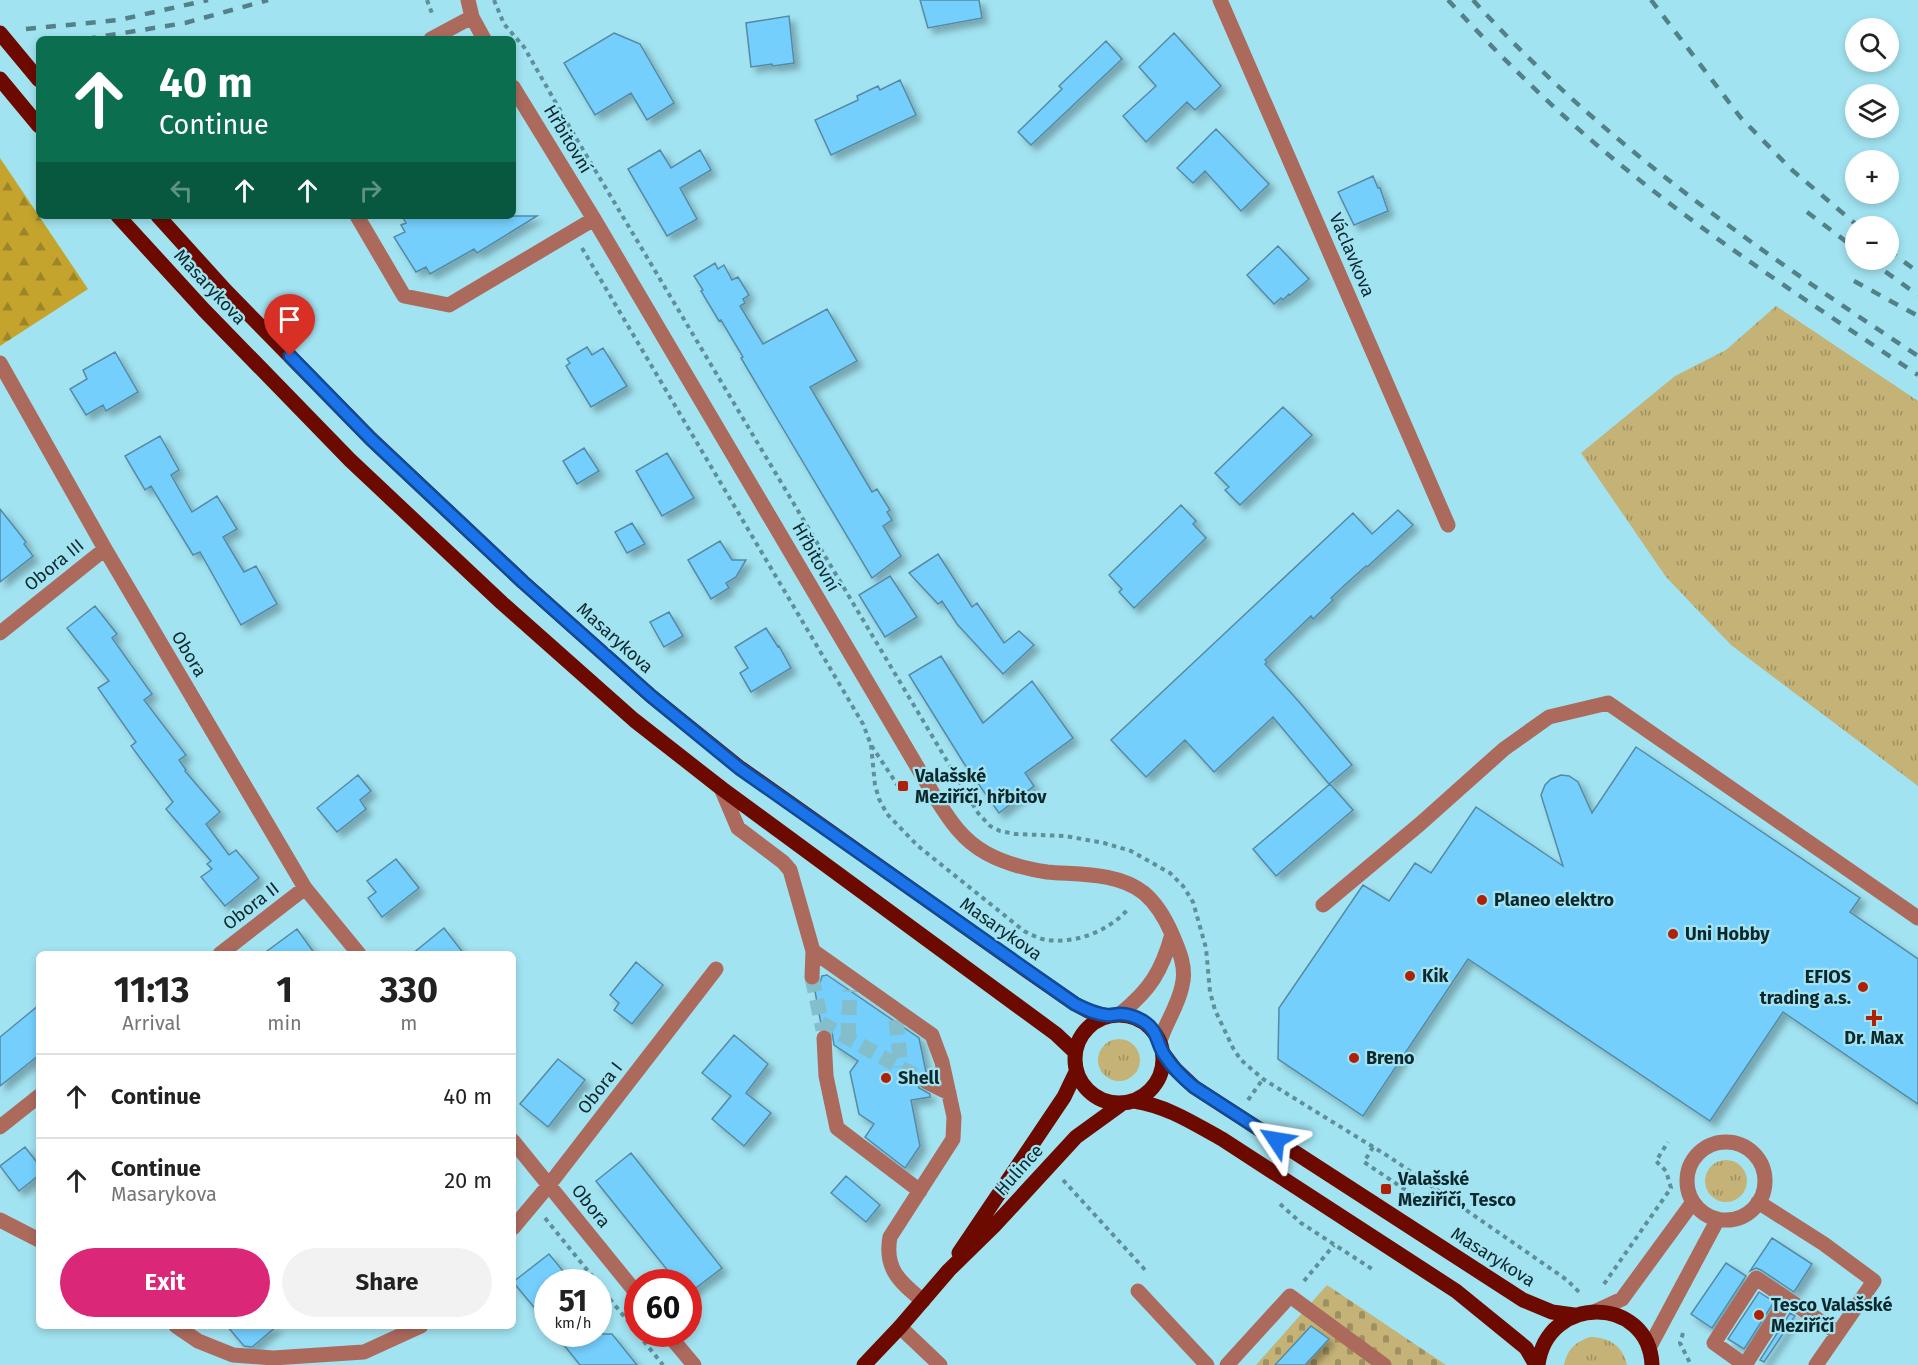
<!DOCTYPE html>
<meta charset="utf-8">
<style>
:root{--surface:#fff;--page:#f2f2f2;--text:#222;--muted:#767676;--line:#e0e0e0;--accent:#db2777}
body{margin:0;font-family:"Fira Sans",sans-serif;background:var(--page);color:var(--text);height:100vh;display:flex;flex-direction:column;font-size:22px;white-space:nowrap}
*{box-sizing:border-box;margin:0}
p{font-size:20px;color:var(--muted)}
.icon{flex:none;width:33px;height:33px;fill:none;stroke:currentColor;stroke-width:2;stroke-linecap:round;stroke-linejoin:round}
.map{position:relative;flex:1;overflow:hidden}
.drawer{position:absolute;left:36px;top:951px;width:480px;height:378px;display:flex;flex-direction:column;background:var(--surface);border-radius:9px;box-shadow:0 3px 9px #0003}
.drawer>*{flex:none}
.hud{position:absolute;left:36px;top:36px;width:480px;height:183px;border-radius:9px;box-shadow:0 3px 9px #0003;background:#0b6e4f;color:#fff;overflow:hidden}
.tools{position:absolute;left:1845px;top:18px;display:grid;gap:12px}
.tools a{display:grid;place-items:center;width:54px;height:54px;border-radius:50%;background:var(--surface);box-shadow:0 3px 9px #0003;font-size:30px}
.speed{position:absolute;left:534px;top:1269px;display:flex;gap:12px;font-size:30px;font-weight:700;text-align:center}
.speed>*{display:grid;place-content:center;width:78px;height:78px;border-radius:50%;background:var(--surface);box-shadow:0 3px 9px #0003;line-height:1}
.speed small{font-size:15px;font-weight:400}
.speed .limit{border:9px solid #d22;background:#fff;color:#111}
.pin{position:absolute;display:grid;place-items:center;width:51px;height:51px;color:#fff;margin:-62px -26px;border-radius:50% 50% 50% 0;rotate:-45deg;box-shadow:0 0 6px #0007}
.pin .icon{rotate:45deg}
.me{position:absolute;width:66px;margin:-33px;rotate:303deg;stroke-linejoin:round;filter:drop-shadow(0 0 4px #0008)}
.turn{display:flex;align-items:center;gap:21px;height:126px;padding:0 24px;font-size:27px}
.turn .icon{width:78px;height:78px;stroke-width:2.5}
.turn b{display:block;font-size:42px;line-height:51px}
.lanes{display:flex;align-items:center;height:57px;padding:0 24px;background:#0003;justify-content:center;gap:30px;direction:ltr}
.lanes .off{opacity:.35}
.eta{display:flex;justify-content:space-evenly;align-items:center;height:102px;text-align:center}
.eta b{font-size:36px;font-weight:700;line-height:42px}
.action{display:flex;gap:12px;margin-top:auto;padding:12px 24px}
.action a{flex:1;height:69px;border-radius:36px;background:var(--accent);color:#fff;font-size:24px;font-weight:700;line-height:69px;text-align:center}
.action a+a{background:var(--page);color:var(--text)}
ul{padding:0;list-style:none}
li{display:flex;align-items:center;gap:18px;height:84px;padding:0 24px;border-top:2px solid var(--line)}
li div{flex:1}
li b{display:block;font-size:22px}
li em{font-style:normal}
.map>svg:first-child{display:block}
.grass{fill:url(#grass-tufts)}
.forest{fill:url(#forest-firs)}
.cemetery{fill:url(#cemetery-stones)}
.building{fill:#75cffd;stroke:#568aa4;stroke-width:1.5;filter:url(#shadow)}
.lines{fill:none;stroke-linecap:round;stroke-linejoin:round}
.minor-tunnel{stroke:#84beca;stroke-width:15;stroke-dasharray:15 8;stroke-linecap:butt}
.path{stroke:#5f8f99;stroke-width:4;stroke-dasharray:4.5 4.5;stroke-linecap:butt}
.minor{stroke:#ac6a5d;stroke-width:15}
.major{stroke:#6d0a00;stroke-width:15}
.rail{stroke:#538089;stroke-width:4.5;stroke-dasharray:10 10;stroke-linecap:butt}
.major-bridge{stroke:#6d0a00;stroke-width:15}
.route-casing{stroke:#114b97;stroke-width:15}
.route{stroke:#1a73e8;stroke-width:10}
.poi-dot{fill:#af2104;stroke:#a2e3f1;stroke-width:2}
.labels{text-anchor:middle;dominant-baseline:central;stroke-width:4.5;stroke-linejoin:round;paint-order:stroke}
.street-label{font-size:18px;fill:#0d282d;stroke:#a2e3f1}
.poi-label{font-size:18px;font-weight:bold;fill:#0d282d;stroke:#a2e3f1;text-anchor:start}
</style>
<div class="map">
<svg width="1918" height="1365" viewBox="0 0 1918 1365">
<defs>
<pattern id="grass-tufts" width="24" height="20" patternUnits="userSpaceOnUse" patternTransform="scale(1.5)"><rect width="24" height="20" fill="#c5b276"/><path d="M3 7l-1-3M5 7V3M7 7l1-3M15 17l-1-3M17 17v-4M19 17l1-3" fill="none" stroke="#9e9161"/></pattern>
<pattern id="forest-firs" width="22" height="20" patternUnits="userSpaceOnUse" patternTransform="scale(1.5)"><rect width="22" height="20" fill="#c5a42e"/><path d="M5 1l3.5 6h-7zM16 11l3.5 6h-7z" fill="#9e8628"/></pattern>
<pattern id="cemetery-stones" width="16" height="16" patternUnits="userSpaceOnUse" patternTransform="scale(1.5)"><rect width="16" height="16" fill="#c5b276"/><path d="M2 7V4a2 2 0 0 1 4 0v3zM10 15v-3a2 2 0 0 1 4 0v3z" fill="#9e9161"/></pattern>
<filter id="shadow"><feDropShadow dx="5.5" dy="5.5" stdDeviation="3" flood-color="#0004"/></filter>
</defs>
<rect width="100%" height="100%" fill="#a2e3f1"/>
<path class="grass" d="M1776,306L1918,401V786L1731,645L1666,577L1581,453L1675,376L1726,350Z
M1098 1060a21 21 0 1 1 42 0a21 21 0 1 1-42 0Z
M1705 1181a21 21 0 1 1 42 0a21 21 0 1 1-42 0Z
M1590,1337C1609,1337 1623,1346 1627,1365H1564C1567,1350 1575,1342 1590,1337Z"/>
<path class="forest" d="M0,158L88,289L0,346Z"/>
<path class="cemetery" d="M1327,1285L1446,1365H1256Z"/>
<path class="building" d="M920,0H979L982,18L928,28Z
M789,16L794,63L773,66L772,64L751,67L746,23Z
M614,33L640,44L674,103L647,120L631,93L595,115L564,63Z
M1174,33L1221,86L1195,110L1187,102L1146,142L1123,116L1156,86L1139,67Z
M1106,41L1122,59L1031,145L1018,132L1062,89L1059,86Z
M900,80L916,115L831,155L815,120L858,100L857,96L878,86L880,90Z
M1216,129L1269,184L1241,211L1205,171L1193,183L1177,168Z
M660,150L671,168L700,150L711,170L680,188L697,219L667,236L628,169Z
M1373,176L1378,188H1380L1388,211L1354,225L1338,192Z
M402,216H537L477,253L474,249L430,274L426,267L416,272L394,237L405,232L401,225L406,223Z
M1278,246L1309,279L1290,295L1289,294L1283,300L1281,298L1274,304L1247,275Z
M715,263L718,269L724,265L732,280L738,277L749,295L743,299L745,303L740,306L763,344L827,309L857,361L810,387L872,492L877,489L890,510L887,512L892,520L883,526L901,556L872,578L741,358L743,357L721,320L719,321L701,291L703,290L694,276Z
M587,347L592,355L603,348L627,386L591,407L566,366L570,363L567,359Z
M115,352L138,392L106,411L103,405L86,415L70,389L87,379L83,370Z
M1283,407L1312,435L1240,505L1225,490L1229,487L1215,473Z
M160,436L179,470L171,475L192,512L217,496L237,529L223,537L244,572L256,566L277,604L241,625L200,552L193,555L151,486L145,490L125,456Z
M584,448L599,471L577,484L563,461Z
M667,453L694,498L662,516L636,471Z
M1181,505L1196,521L1193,524L1206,538L1134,608L1119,592L1122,589L1109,575Z
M0,509L26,542L24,544L33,556L0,582Z
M1398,510L1413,525L1367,567L1366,566L1348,582L1331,598L1333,600L1313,619L1311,616L1265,660L1267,662L1265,664L1300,703L1352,765L1329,784L1273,717L1214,772L1185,740L1146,777L1111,740L1353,513L1372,534Z
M632,523L645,544L627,553L615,532Z
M720,541L732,560H746L736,577L726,583L729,588L711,599L688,560Z
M938,554L972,607L977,603L1004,643L1019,631L1034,645L1003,674L957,624L942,601L938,604L909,573Z
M890,576L917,617L885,637L859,595Z
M95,606L117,634L112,638L152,694L144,700L186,755L179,760L186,770L185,771L220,812L206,824L229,855L236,850L259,878L225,906L201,877L212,869L207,864L211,861L166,809L173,802L131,746L136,742L98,688L109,681L67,628Z
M669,612L683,636L664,647L650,622Z
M766,628L778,647L779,646L791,668L751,692L740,673L748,668L735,647Z
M941,656L983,723L1032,681L1073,738L1025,773L1034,786L999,813L965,765L909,675Z
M1636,747L1860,898L1850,912L1918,959V1104L1783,1012L1710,1121L1468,959L1363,1116L1278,1059L1279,1008L1363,885L1389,901L1415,863L1431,873L1476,807L1563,866L1541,795L1545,785L1551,779L1561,775L1569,776L1578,782L1592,813Z
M358,775L371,791L360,800L366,809L337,832L317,808Z
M1330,784L1353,810L1276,876L1253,849Z
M396,859L419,888L382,917L368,898L376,892L367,881Z
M444,928L464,954H412Z
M297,929L315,954H263Z
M636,962L663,985L632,1024L614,1010L619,1003L610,995Z
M827,975L919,1038L926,1072L919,1077L917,1083L919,1088L930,1094V1097L911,1100L920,1146L905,1168L865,1137L874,1124L859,1114L850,1072L858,1061L834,1045L832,1032L828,1029H822L814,986L820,983L822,976Z
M39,1005V1055L0,1086V1037Z
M734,1035L768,1064L746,1093L771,1113L744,1146L712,1119L731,1096L702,1073Z
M558,1059L585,1080L548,1127L520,1104Z
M25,1147L39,1165V1175L19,1191L0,1166Z
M631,1153L722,1268L688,1294V1282H677L596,1181Z
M846,1176L880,1205L866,1222L831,1193Z
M1772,1238L1812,1264L1794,1292L1761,1270L1756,1268L1750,1271Z
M549,1254L572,1282H548V1324L513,1282Z
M1726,1263L1746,1276L1712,1328L1691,1314Z
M1759,1292L1774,1302L1744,1349L1728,1339Z
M1790,1313L1795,1316L1764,1362L1760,1360Z
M227,1326H277L252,1347L244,1346Z
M1311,1326L1329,1339L1305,1365H1275Z
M555,1334H612L637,1365H580Z"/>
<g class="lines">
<path class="minor-tunnel" d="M812,977L823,1030
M896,1020L901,1067
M821,1023L927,1082
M848,1038L850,990"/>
<path class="path" d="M427,0L433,16
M494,0L504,24L524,47L573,133L978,813L990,826L1000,831L1015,834L1065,836L1104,843L1131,851L1170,873L1183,886L1193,902L1206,948L1210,992L1215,1010L1233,1048L1241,1060L1263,1079L1391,1158L1567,1280L1581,1294
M582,248L863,724L871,745L902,792
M871,745L875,785L879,799L887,814L918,846L1024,931C1030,934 1036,937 1042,939C1072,946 1110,931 1129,908
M1248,1100L1263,1079
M1373,1147L1364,1162L1425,1203L1434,1188
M1063,1180L1147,1272
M1280,1204L1301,1223L1372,1269
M545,1218L597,1282
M1304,1281L1334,1245
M1604,1284L1671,1188L1666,1171L1656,1161L1668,1142
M598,1285L638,1333
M1683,1333L1680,1343L1691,1365
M638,1334L663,1365"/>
<path class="minor" d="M468,0L472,17L484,39
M1220,0L1448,525
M431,39L472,17
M513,87L594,219L935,797C949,819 962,840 986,853C1004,863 1027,869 1047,872C1078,875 1117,872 1144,893C1157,904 1165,918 1172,934C1179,950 1187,968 1182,986C1178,1006 1166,1022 1160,1041
M357,216L404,296L449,305L594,219
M0,363L105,549L305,888L359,954
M0,633L105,549
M721,788L738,828L783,862L790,870L813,951L812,977
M1323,905L1420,824L1504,749L1549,717L1608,703L1918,918
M813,951L932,1035L942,1062L954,1117L953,1139L890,1237C884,1269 900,1282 923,1301
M220,954L305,888
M1120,1014C1150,990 1162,971 1172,934
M824,1038L826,1076L837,1128L920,1191
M927,1082L949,1093
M0,1127L39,1096
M513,1141L638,1295
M1687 1181a39 39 0 1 1 78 0a39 39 0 1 1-78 0Z
M1758,1202L1824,1244L1874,1281L1816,1365
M0,1220L39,1240
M513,1228L549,1185L716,969
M1138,1291L1207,1365
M1787,1299L1745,1365L1714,1343L1756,1278L1838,1333
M1596,1311L1622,1299L1693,1202
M176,1326L198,1341L233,1355L273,1358L364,1352L421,1326
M900,1327L940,1365
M668,1334L694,1365
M1649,1348L1718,1219
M1227,1365L1290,1296L1384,1365"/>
<path class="major" d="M0,79L39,126
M118,216L204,310L350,460L502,603L634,720L721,788L1056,1034L1075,1052
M158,216L225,290L371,439L523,582L651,696L739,767L1013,961L1075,1004L1088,1011L1107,1016
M1075 1059a44 44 0 1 1 88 0a44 44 0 1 1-88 0Z
M1163,1053L1175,1069L1194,1087L1523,1300L1552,1312L1574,1315
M1134,1101C1167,1106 1193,1123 1222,1139L1456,1291L1526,1348L1536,1365
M959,1253L1064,1097L1076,1072
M864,1365L900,1327L949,1270L994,1226L1076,1137L1123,1103
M1538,1365C1547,1294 1649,1295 1652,1365"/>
<path class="rail" d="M1448,0C1495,51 1545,101 1598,146C1698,231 1809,302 1918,375
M1473,0C1602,143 1758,250 1918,356
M1651,0L1741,118L1792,170L1858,226
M26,29L119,20L208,0
M86,39L185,23L268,0
M38,43H39
M1807,212L1856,249
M1888,250L1918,272
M1869,260L1918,295
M1854,281L1918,316"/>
<path class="major-bridge" d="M0,33L39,80"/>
</g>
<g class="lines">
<defs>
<path id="route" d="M290,356L371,439L472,534L523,582L651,696L739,768L1075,1004C1085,1009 1095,1014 1106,1015C1111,1016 1115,1014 1120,1014C1128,1014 1136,1017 1143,1021C1159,1031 1156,1043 1165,1056C1173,1068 1183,1078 1194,1087L1276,1140"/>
</defs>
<use href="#route" class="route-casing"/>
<use href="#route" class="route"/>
</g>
<g class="poi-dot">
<rect x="897" y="780" width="12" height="12" rx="3"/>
<circle cx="1482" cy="900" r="6"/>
<circle cx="1673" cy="934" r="6"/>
<circle cx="1410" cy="976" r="6"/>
<circle cx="1863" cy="987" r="6"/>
<path d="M1871 1009h6v6h6v6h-6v6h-6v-6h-6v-6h6z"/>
<circle cx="1354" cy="1058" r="6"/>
<circle cx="886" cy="1078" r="6"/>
<rect x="1380" y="1183" width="12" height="12" rx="3"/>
<circle cx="1759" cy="1315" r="6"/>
</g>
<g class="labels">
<g class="street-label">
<text transform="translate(568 139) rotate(59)">Hřbitovní</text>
<text transform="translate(1352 255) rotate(67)">Václavkova</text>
<text transform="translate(210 287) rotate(47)">Masarykova</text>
<text transform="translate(816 557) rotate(60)">Hřbitovní</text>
<text transform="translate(54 565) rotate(-39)">Obora III</text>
<text transform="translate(615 638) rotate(42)">Masarykova</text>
<text transform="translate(189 654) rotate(59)">Obora</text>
<text transform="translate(251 906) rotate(-38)">Obora II</text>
<text transform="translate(1001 929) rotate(35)">Masarykova</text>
<text transform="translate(600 1088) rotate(-52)">Obora I</text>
<text transform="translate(1019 1170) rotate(-48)">Hulince</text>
<text transform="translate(591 1206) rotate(51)">Obora</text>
<text transform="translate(1493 1257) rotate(32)">Masarykova</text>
</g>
<g class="poi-label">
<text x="915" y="776">Valašské<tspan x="915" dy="21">Meziříčí, hřbitov</tspan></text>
<text x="1494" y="900">Planeo elektro</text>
<text x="1685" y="934">Uni Hobby</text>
<text x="1422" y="976">Kik</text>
<text x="1851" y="977" text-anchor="end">EFIOS<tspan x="1851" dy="21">trading a.s.</tspan></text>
<text x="1874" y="1038" text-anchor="middle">Dr. Max</text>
<text x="1366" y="1058">Breno</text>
<text x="898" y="1078">Shell</text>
<text x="1398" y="1179">Valašské<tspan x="1398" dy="21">Meziříčí, Tesco</tspan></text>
<text x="1771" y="1305">Tesco Valašské<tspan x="1771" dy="21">Meziříčí</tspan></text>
</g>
</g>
</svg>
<div class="tools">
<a><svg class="icon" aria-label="search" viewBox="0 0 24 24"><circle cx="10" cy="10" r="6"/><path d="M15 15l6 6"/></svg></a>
<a><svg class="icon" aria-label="layers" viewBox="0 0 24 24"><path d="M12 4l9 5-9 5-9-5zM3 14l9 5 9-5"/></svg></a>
<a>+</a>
<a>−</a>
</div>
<div class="speed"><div>51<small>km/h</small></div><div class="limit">60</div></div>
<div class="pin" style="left:290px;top:356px;background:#d93025"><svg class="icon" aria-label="arrive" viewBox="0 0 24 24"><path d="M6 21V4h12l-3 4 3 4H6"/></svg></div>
<svg class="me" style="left:1276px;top:1140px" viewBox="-20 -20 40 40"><path d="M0-17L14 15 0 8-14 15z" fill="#1a73e8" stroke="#fff" stroke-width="4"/></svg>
<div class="hud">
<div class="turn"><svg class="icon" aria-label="ahead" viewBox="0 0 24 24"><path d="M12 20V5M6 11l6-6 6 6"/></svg><div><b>40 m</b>Continue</div></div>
<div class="lanes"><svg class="icon off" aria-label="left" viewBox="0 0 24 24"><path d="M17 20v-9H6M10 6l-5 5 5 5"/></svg><svg class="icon" aria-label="ahead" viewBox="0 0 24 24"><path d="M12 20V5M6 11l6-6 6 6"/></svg><svg class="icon" aria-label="ahead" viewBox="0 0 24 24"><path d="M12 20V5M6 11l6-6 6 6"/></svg><svg class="icon off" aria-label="right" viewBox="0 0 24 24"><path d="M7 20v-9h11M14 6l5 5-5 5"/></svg></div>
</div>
<section class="drawer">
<div class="eta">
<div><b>11:13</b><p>Arrival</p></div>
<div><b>1</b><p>min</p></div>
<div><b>330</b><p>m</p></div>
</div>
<ul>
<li><svg class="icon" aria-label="ahead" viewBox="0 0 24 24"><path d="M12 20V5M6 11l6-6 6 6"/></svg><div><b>Continue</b></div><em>40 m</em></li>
<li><svg class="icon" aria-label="ahead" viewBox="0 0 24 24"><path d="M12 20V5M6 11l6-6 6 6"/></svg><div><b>Continue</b><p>Masarykova</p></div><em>20 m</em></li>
</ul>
<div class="action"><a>Exit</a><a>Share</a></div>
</section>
</div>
